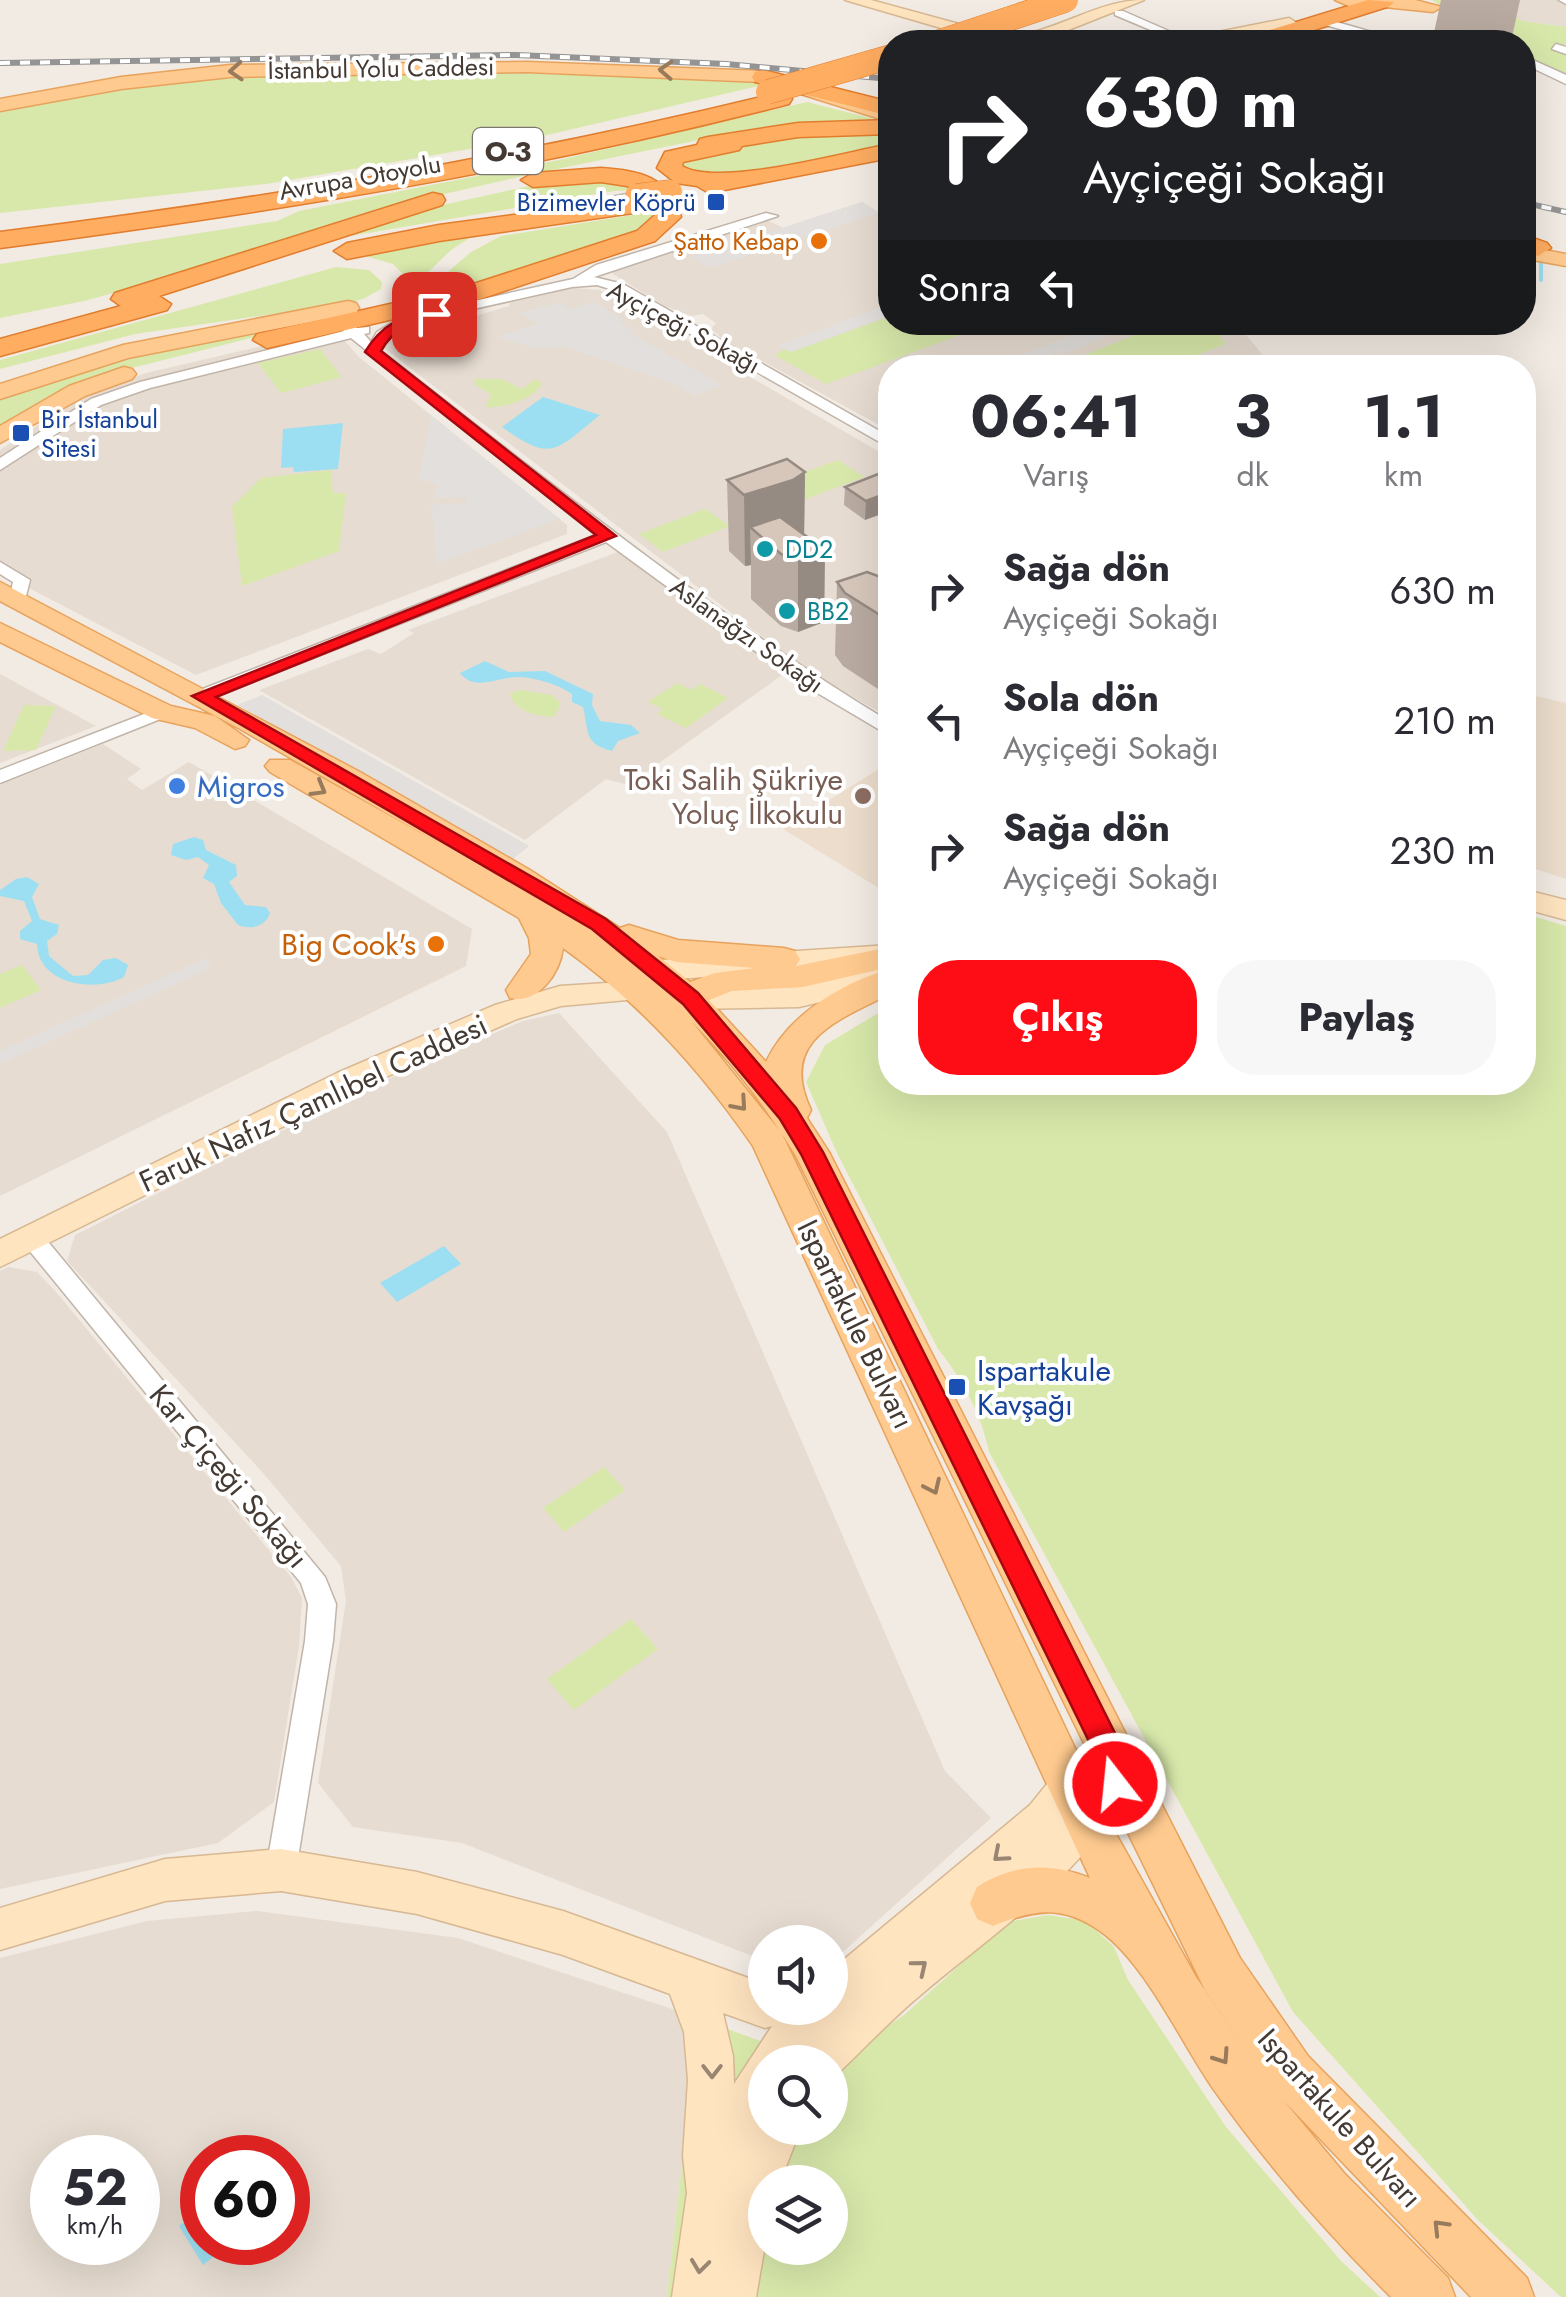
<!DOCTYPE html>
<html lang="tr">
<meta charset="utf-8">
<style>
:root{--surface:#fff;--page:#f7f7f7;--text:#2b2b33;--muted:#7c7c81;--accent:#ff0d17}
body{margin:0;font-family:Jost,sans-serif;background:var(--page);color:var(--text);height:100vh;display:flex;flex-direction:column;font-size:38px;white-space:nowrap}
*{box-sizing:border-box;margin:0}
p{font-size:32px;color:var(--muted)}
.icon{flex:none;width:55px;height:55px;fill:none;stroke:currentColor;stroke-width:2;stroke-linecap:round;stroke-linejoin:round}
.map{position:relative;flex:1;overflow:hidden}
.side{position:absolute;left:878px;top:355px;width:658px;height:740px;display:flex;flex-direction:column;background:var(--surface);border-radius:40px;box-shadow:0 10px 40px #0002}
.side>*{flex:none}
.top-card{position:absolute;left:878px;top:30px;width:658px;height:305px;border-radius:40px;box-shadow:0 10px 40px #0002;background:#202124;color:#fff;overflow:hidden}
.tools{position:absolute;left:748px;top:1925px;display:grid;gap:20px}
.tools a{display:grid;place-items:center;width:100px;height:100px;border-radius:50%;background:var(--surface);box-shadow:0 10px 40px #0002;font-size:50px}
.speed{position:absolute;left:30px;top:2135px;display:flex;gap:20px;font-size:50px;font-weight:700;text-align:center}
.speed>*{display:grid;place-content:center;width:130px;height:130px;border-radius:50%;background:var(--surface);box-shadow:0 10px 40px #0002;line-height:1}
.speed small{font-size:25px;font-weight:400}
.speed .limit{border:15px solid #d22;background:#fff;color:#111}
.pin{position:absolute;display:grid;place-items:center;width:85px;height:85px;color:#fff;margin:-42px;border-radius:20px;box-shadow:0 5px 15px #0006}
.me{position:absolute;width:110px;margin:-55px;rotate:344deg;stroke-linejoin:round;filter:drop-shadow(0 0 8px #0008)}
.turn{display:flex;align-items:center;gap:35px;height:210px;padding:0 40px;font-size:45px}
.turn .icon{width:130px;height:130px;stroke-width:2.5}
.turn b{display:block;font-size:70px;line-height:85px}
.then{display:flex;align-items:center;height:95px;padding:0 40px;background:#0003;gap:20px;font-size:38px}
.eta{display:flex;justify-content:space-evenly;align-items:center;height:170px;text-align:center}
.eta b{font-size:60px;font-weight:700;line-height:70px}
.cta{display:flex;gap:20px;margin-top:auto;padding:20px 40px}
.cta a{flex:1;height:115px;border-radius:40px;background:var(--accent);color:#fff;font-size:40px;font-weight:700;line-height:115px;text-align:center}
.cta a+a{background:var(--page);color:var(--text)}
ul{padding:0;list-style:none}
li{display:flex;align-items:center;gap:30px;height:130px;padding:0 40px}
li div{flex:1}
li b{display:block;font-size:38px}
li em{font-style:normal}
.map>svg:first-child{display:block}
.residential{fill:#e6dcd1;fill-rule:evenodd}
.education{fill:#ecddcc}
.green{fill:#d8e8aa;fill-rule:evenodd}
.parking{fill:#e2dfdc}
.water{fill:#9cdff2}
.lines{fill:none;stroke-linecap:round;stroke-linejoin:round}
.stream{stroke:#9cdff2;stroke-width:4}
.street-casing{stroke:#c1b4a9;stroke-width:3}
.secondary-casing{stroke:#d7b893;stroke-width:3}
.primary-casing{stroke:#e7a35d;stroke-width:3}
.highway-casing{stroke:#e27d2e;stroke-width:3}
.street{fill:#fff;fill-rule:evenodd}
.secondary{fill:#ffe4c0;fill-rule:evenodd}
.primary{fill:#ffca8f;fill-rule:evenodd}
.highway{fill:#ffad61;fill-rule:evenodd}
.rail-casing{stroke:#949494;stroke-width:6}
.rail{stroke:#fff;stroke-width:4;stroke-dasharray:10;stroke-linecap:butt}
.highway-bridge-casing{stroke:#e27d2e;stroke-width:25;stroke-linecap:butt}
.highway-bridge{stroke:#ffad61;stroke-width:24}
.wall{fill:#b9aba1}
.shaded-wall{fill:#968b83}
.building{fill:#d7c7bb;stroke:#968b83;stroke-width:2.5}
.oneway{stroke:#987b5c}
.oneway2{stroke:#988672}
.route{fill:#ff0d17;stroke:#a6080f;stroke-width:2.5}
.transit-dot{fill:#1a4fb4;stroke:#fff;stroke-width:4}
.food-dot{fill:#e8710a;stroke:#fff;stroke-width:4}
.culture-dot{fill:#0f9aa8;stroke:#fff;stroke-width:4}
.shop-dot{fill:#3f7fe0;stroke:#fff;stroke-width:4}
.education-dot{fill:#8d6e63;stroke:#fff;stroke-width:4}
.labels{text-anchor:middle;dominant-baseline:central;stroke-width:8;stroke-linejoin:round;paint-order:stroke}
.far-street-label{font-size:25px;fill:#443a33;stroke:#fff}
.far-transit-label{font-size:25px;fill:#164399;stroke:#fff;text-anchor:end}
.far-food-label{font-size:25px;fill:#c56008;stroke:#fff;text-anchor:end}
.far-culture-label{font-size:25px;fill:#0d838f;stroke:#fff;text-anchor:start}
.shield{fill:#fff;stroke:#7c7570;stroke-width:2.5}
.shield-label{font-size:28px;font-weight:bold;fill:#443a33}
.education-label{font-size:30px;fill:#785e54;stroke:#fff;text-anchor:end}
.shop-label{font-size:30px;fill:#366cbe;stroke:#fff;text-anchor:start}
.food-label{font-size:30px;fill:#c56008;stroke:#fff;text-anchor:end}
.street-label{font-size:30px;fill:#443a33;stroke:#fff}
.transit-label{font-size:30px;fill:#164399;stroke:#fff;text-anchor:start}
</style>
<div class="map">
<svg width="1566" height="2297" viewBox="0 0 1566 2297">
<rect width="100%" height="100%" fill="#f2ebe3"/>
<path class="residential" d="M1475,0H1566V27L1523,21Z
M862,202L879,213L890,209V322L1236,323L1273,367L890,368V431L724,340L711,329L716,323L703,314L691,316L665,306L613,274V266L767,220L783,228Z
M561,287L600,290L890,458V718L805,669L380,345L398,330L455,315L476,316L509,306L510,300Z
M318,333L342,338L359,357L567,525V534L196,675L0,573V450L81,397L146,373Z
M618,552L785,673L628,785L606,779L525,840L259,690L368,649L381,654L414,633L408,630Z
M0,674L96,726L0,763Z
M103,744L141,769L127,779L142,790L189,762L472,929L466,966L0,1196V785Z
M559,1013L667,1132L945,1771L991,1818L834,1960H830V1942H765V1961L462,1843L353,1827L318,1783L346,1601L341,1566L264,1474L67,1261L75,1235L367,1088L523,1021Z
M8,1267L37,1272L57,1293L291,1577L302,1598L299,1646L274,1802L218,1843L0,1889V1271Z
M257,1911L458,1938L678,2011L692,2044L691,2085L667,2297H0V1958L147,1921ZM52,2158H138V2242H52ZM202,2158H288V2242H202Z"/>
<path class="education" d="M1523,693L1566,703V879L1523,865Z
M890,762V895L783,829Z"/>
<path class="green" d="M1432,0H1475L1523,21L1566,27V44L1557,47L1566,51V80L1523,58L1522,42H1494Z
M382,71L742,78L767,84L534,138L266,184L0,213V110L179,81Z
M807,102L890,123L758,128L532,174L405,203L217,265L84,301L0,318V264L277,221L299,211L564,159Z
M890,136V145L773,168L719,176L686,174L680,162C724,140 839,132 890,136Z
M562,179L613,180L642,190L614,191L327,240L424,209Z
M657,211L649,227L412,303L471,252L501,236Z
M476,234L451,250L405,295L400,293L402,273L393,264L358,254Z
M336,267L369,270L382,282L381,289L363,299L343,304L135,334L0,369V360Z
M350,313L80,381L0,426V397L132,352Z
M890,316V322L993,323L826,384L774,355L785,349L791,352Z
M1168,322L1209,323L1226,344L1165,367H1054Z
M320,349L342,377L281,393L258,363Z
M474,379H502L522,389L535,379L542,384C533,400 501,409 485,407L491,395L476,385Z
M838,460L864,477L806,499L780,481Z
M331,470L333,493H346L339,551L242,586L232,507L261,478Z
M705,509L730,526L663,552L639,534Z
M677,683L692,690L700,684L728,698L686,728L657,714L663,709L648,702Z
M520,690L552,695L561,704L554,717C535,716 517,712 509,694Z
M24,705L56,706L36,750L3,751Z
M1523,913L1566,926V2297H1561L1478,2220L1293,2012L989,1452C981,1413 963,1380 938,1349L837,1153L806,1082L825,1045L890,1006V1082H1522Z
M22,965L41,990L0,1008V974Z
M604,1467L625,1490L564,1532L543,1508Z
M631,1619L658,1649L574,1710L547,1679Z
M1048,1915L1086,1921L1114,1947L1128,1980L1226,2127L1341,2261L1380,2297H667L691,2085L692,2044L678,2011L774,2046L875,2035L904,2015L1008,1922ZM765,2062H830V2128H765ZM765,2182H830V2248H765Z"/>
<path class="parking" d="M862,202L880,213L709,268L691,257Z
M593,301L624,320L619,322L633,330L630,333L722,385L695,396L672,383L566,347L533,348L497,337L537,324L521,313L560,302L570,309Z
M890,304L887,313L890,316L791,352L778,345Z
M1105,322L1142,323L1060,355L1053,351L1051,357L1024,367H991Z
M431,415L560,519L437,564L431,505L465,503L467,497L435,498L437,484L419,479Z
M262,695L529,846L513,859L237,705Z
M206,958L211,968L0,1064V1051Z"/>
<path class="water" d="M543,397L600,415C555,451 552,463 502,427Z
M343,423L338,469L294,472L293,467L281,468L283,429Z
M485,661L509,672L545,671L593,694L592,705L600,721L631,725L640,733L618,741L612,751C583,744 589,730 583,707L572,702V694C557,684 537,678 520,677C498,676 476,693 460,673Z
M194,837L203,840L206,850L236,865L237,876L229,882L245,905L266,907L270,913C265,927 251,930 238,925L221,903L214,884L203,878L209,865L198,857L186,860L171,855L173,844Z
M27,877L39,884L32,897L40,919L59,925L57,934L47,941L49,956L73,976L88,975L103,960L116,958L128,965L124,977C96,993 38,985 37,944L20,939V931L32,921L24,901L0,896V890L16,879Z
M444,1246L461,1264L397,1302L380,1283Z
M202,2207V2242L231,2243L203,2265L179,2226Z"/>
<g class="lines">
<path class="stream" d="M1541,261V280"/>
<defs>
<path id="street" d="M1559,0H1566V4Z
M1115,11H1123L1194,42H1179L1115,15Z
M1326,19L1386,36L1457,35L1463,38L1457,41L1386,42L1322,24Z
M1556,44L1566,47V54L1552,49Z
M1522,55L1566,75V84L1522,63Z
M637,192L644,196L642,199L592,206L585,202Z
M766,213L778,216L594,277L623,284L890,437V448L613,290L597,285L572,287L411,323L388,338L381,351C547,480 710,613 890,722V736L792,678L606,542L207,700H195V692L596,535L351,338L150,388L101,405L0,470V458L91,399L140,382L344,331L338,324L345,320L357,328L369,327V333L364,334L371,342L377,332L401,317L573,279L596,265Z
M0,562L30,580L24,604H12L9,600L13,582L0,574Z
M162,707L171,712L168,716L0,783V770Z
M32,1229L40,1232L325,1577L336,1604L333,1641L296,1870L291,1880L281,1884L271,1880L266,1870L305,1641L308,1604L301,1583L24,1244L20,1238L24,1232Z"/>
<path id="secondary" d="M845,0H871L1003,36C1053,36 1094,0 1144,0L1038,42H989Z
M1289,18L1297,23L1295,26L1216,42H1185L1193,37Z
M1522,889L1566,900V920L1522,908Z
M890,945V965L659,980L648,977L644,970L648,963L659,960Z
M884,968L890,970V986L799,1007L691,1009L680,1006L676,999L680,992L691,989L799,987Z
M638,981L649,984L653,991L649,998L561,1006L517,1019L359,1089L0,1267V1239L337,1073L495,1005L560,986Z
M1070,1768L1085,1774L1091,1788L1086,1799L1101,1805L1107,1819C1084,1872 970,1952 923,1993C891,2019 863,2050 833,2078L830,2079V2062H765V2128H801L780,2182H765V2245L756,2297H672L687,2193L683,2156L688,2080L684,2032L670,1994L563,1955L417,1914L281,1891L165,1901L0,1950V1908L165,1859L281,1849L417,1872L563,1911L765,1984V2008H830V1971L1030,1805L1055,1774ZM723,2013L765,2028L772,2026L734,2084L733,2056Z"/>
<path id="primary" d="M1335,0H1415L1442,7L1433,12L1384,7L1358,10Z
M527,62L763,71L890,110V122L762,82L527,72L230,77L121,89L0,111V99L121,77L230,65Z
M1522,246L1566,254V266L1522,258Z
M348,301L356,303L359,308L356,313L128,358L0,399V384L123,345Z
M124,367L132,369L136,374L132,379L85,396L0,443V426L69,386Z
M0,582L360,772L530,870L620,928L629,925L678,940L784,948L795,951L800,959L796,966L890,947V967L803,987L732,991L709,1000L766,1062C788,1015 841,983 890,969V994C836,1021 778,1041 811,1110L807,1118L829,1152L1240,1958L1308,2056L1527,2278L1534,2297H1471L1284,2101L1344,2173L1448,2278L1455,2297H1391C1327,2233 1266,2164 1214,2090C1180,2041 1146,1964 1100,1931C1061,1904 1033,1910 993,1926L977,1919L970,1903L977,1887C1013,1864 1050,1862 1090,1878L753,1146C700,1069 639,1002 563,948C560,973 538,1005 510,998L506,990L531,954L529,938L519,918L270,772L265,766L270,760H290L442,845L240,729L0,601ZM658,956L676,962L755,968L715,973L690,982ZM692,1022C725,1055 754,1091 779,1130ZM782,1134L796,1156L1206,1992L1256,2065L1196,1977L1116,1834Z
M0,623L171,706L215,716L249,740L245,746L235,749L195,728L152,718L0,642Z"/>
<path id="highway" d="M1368,0L1394,2L1390,6L1276,42H1244L1247,37Z
M763,70L890,102V116L755,82L752,77L755,72Z
M781,92L789,94L792,99L789,104C529,171 266,213 0,248V232C264,199 523,156 781,92Z
M890,120V134L798,137L742,146L739,150L683,162L682,166C718,188 846,152 890,144V158L709,193L697,186L676,183L657,168L665,152L697,145L700,139L708,137L798,123Z
M601,168C641,171 668,176 681,217L655,241L477,300L267,348L253,340L257,334L461,288L637,231L655,215L654,210L439,241L347,259L334,251L347,243L439,225L647,197L627,186L601,182L533,187L521,180L533,173Z
M433,193L442,195L445,200L442,205L159,296L171,304L167,310L0,356V339L121,306L111,299L115,293Z
M1522,234L1547,243L1551,248L1538,256L1522,251Z"/>
</defs>
<use href="#street" class="street-casing"/>
<use href="#secondary" class="secondary-casing"/>
<use href="#primary" class="primary-casing"/>
<use href="#highway" class="highway-casing"/>
<use href="#street" class="street"/>
<use href="#secondary" class="secondary"/>
<use href="#primary" class="primary"/>
<use href="#highway" class="highway"/>
<defs>
<path id="rail" d="M0,63L516,55L726,64L890,79
M1522,202L1566,212"/>
</defs>
<use href="#rail" class="rail-casing"/>
<use href="#rail" class="rail"/>
<defs>
<path id="highway-bridge" d="M939,42L1066,0
M768,92L890,57
M637,196L670,192"/>
</defs>
<use href="#highway-bridge" class="highway-bridge-casing"/>
<use href="#highway-bridge" class="highway-bridge"/>
</g>
<path class="wall" d="M1441,0H1520L1511,42H1432Z
M886,471L865,520L844,505L845,487Z
M805,472L804,535L825,550L824,622L798,632L781,626L751,599V565L745,566L729,551L727,480Z
M837,582L890,586V690L878,689L843,666L835,655Z"/>
<path class="shaded-wall" d="M805,472L804,543L750,527L751,565L745,566L744,495Z
M890,492V511L865,520L866,501Z
M825,550L824,622L798,632V560Z"/>
<path class="building" d="M787,459L805,472L793,480L744,495L727,480Z
M886,471L890,474V492L866,501L845,487Z
M780,517L825,550L798,560L781,554L750,527Z
M867,572L878,576L890,586V616L880,615L845,593L837,582Z"/>
<defs><path id="oneway-chevron" d="M-2-3.5L2.5 0L-2 3.5" fill="none" stroke-width="1.6" stroke-linecap="round" stroke-linejoin="round" transform="scale(2.5)"/></defs>
<g class="oneway">
<use href="#oneway-chevron" transform="translate(666 70) rotate(-177)"/>
<use href="#oneway-chevron" transform="translate(236 71) rotate(176)"/>
<use href="#oneway-chevron" transform="translate(319 789) rotate(30)"/>
<use href="#oneway-chevron" transform="translate(740 1104) rotate(49)"/>
<use href="#oneway-chevron" transform="translate(933 1487) rotate(65)"/>
<use href="#oneway-chevron" transform="translate(1222 2057) rotate(56)"/>
<use href="#oneway-chevron" transform="translate(1440 2227) rotate(-134)"/>
</g>
<g class="oneway2">
<use href="#oneway-chevron" transform="translate(1000 1855) rotate(139)"/>
<use href="#oneway-chevron" transform="translate(920 1967) rotate(-39)"/>
<use href="#oneway-chevron" transform="translate(712 2071) rotate(90)"/>
<use href="#oneway-chevron" transform="translate(700 2266) rotate(97)"/>
</g>
<path class="route" d="M434,309L441,314L439,317C414,323 393,328 381,351L616,536L216,697L606,919L698,993L796,1108L823,1152L1127,1757L1131,1767L1125,1793L1115,1797L1105,1793L1100,1784L1102,1768L801,1154L780,1119L683,1004L592,929L192,696L596,535L365,352C382,323 403,316 434,309Z"/>
<g class="transit-dot">
<rect x="706" y="192" width="20" height="20" rx="5"/>
<rect x="11" y="423" width="20" height="20" rx="5"/>
<rect x="947" y="1377" width="20" height="20" rx="5"/>
</g>
<g class="food-dot">
<circle cx="819" cy="241" r="10"/>
<circle cx="436" cy="944" r="10"/>
</g>
<g class="culture-dot">
<circle cx="765" cy="549" r="10"/>
<circle cx="787" cy="611" r="10"/>
</g>
<circle class="shop-dot" cx="177" cy="786" r="10"/>
<circle class="education-dot" cx="863" cy="796" r="10"/>
<g class="labels">
<g class="far-street-label">
<text transform="translate(381 68) rotate(-1)">İstanbul Yolu Caddesi</text>
<text transform="translate(360 177) rotate(-10)">Avrupa Otoyolu</text>
<text transform="translate(684 327) rotate(28)">Ayçiçeği Sokağı</text>
<text transform="translate(747 635) rotate(35)">Aslanağzı Sokağı</text>
</g>
<g class="far-transit-label">
<text x="696" y="202">Bizimevler Köprü</text>
<text x="41" y="419" text-anchor="start">Bir İstanbul<tspan x="41" dy="29">Sitesi</tspan></text>
</g>
<g class="far-food-label">
<text x="799" y="241">Şatto Kebap</text>
</g>
<g class="far-culture-label">
<text x="785" y="549">DD2</text>
<text x="807" y="611">BB2</text>
</g>
<rect class="shield" x="473" y="128" width="70" height="46" rx="8"/>
<g class="shield-label">
<text x="508" y="151">O-3</text>
</g>
<g class="education-label">
<text x="843" y="779">Toki Salih Şükriye<tspan x="843" dy="34">Yoluç İlkokulu</tspan></text>
</g>
<g class="shop-label">
<text x="197" y="786">Migros</text>
</g>
<g class="food-label">
<text x="416" y="944">Big Cook's</text>
</g>
<g class="street-label">
<text transform="translate(313 1103) rotate(-25)">Faruk Nafız Çamlıbel Caddesi</text>
<text transform="translate(856 1324) rotate(64)">Ispartakule Bulvarı</text>
<text transform="translate(229 1476) rotate(50)">Kar Çiçeği Sokağı</text>
<text transform="translate(1340 2118) rotate(48)">Ispartakule Bulvarı</text>
</g>
<g class="transit-label">
<text x="977" y="1370">Ispartakule<tspan x="977" dy="34">Kavşağı</tspan></text>
</g>
</g>
</svg>
<div class="tools">
<a><svg class="icon" aria-label="sound" viewBox="0 0 24 24"><path d="M4 9h4l5-4v14l-5-4H4zM17 9q2 3 0 6"/></svg></a>
<a><svg class="icon" aria-label="search" viewBox="0 0 24 24"><circle cx="10" cy="10" r="6"/><path d="M15 15l6 6"/></svg></a>
<a><svg class="icon" aria-label="layers" viewBox="0 0 24 24"><path d="M12 4l9 5-9 5-9-5zM3 14l9 5 9-5"/></svg></a>
</div>
<div class="speed"><div>52<small>km/h</small></div><div class="limit">60</div></div>
<div class="pin" style="left:434px;top:314px;background:#d93025"><svg class="icon" aria-label="arrive" viewBox="0 0 24 24"><path d="M6 21V4h12l-3 4 3 4H6"/></svg></div>
<svg class="me" style="left:1115px;top:1784px" viewBox="-20 -20 40 40"><circle r="17" fill="#ff0d17" stroke="#fff" stroke-width="3"/><path d="M0-11L8 9 0 5-8 9z" fill="#fff"/></svg>
<div class="top-card">
<div class="turn"><svg class="icon" aria-label="right" viewBox="0 0 24 24"><path d="M7 20v-9h11M14 6l5 5-5 5"/></svg><div><b>630 m</b>Ayçiçeği Sokağı</div></div>
<div class="then">Sonra<svg class="icon" aria-label="left" viewBox="0 0 24 24"><path d="M17 20v-9H6M10 6l-5 5 5 5"/></svg></div>
</div>
<section class="side">
<div class="eta">
<div><b>06:41</b><p>Varış</p></div>
<div><b>3</b><p>dk</p></div>
<div><b>1.1</b><p>km</p></div>
</div>
<ul>
<li><svg class="icon" aria-label="right" viewBox="0 0 24 24"><path d="M7 20v-9h11M14 6l5 5-5 5"/></svg><div><b>Sağa dön</b><p>Ayçiçeği Sokağı</p></div><em>630 m</em></li>
<li><svg class="icon" aria-label="left" viewBox="0 0 24 24"><path d="M17 20v-9H6M10 6l-5 5 5 5"/></svg><div><b>Sola dön</b><p>Ayçiçeği Sokağı</p></div><em>210 m</em></li>
<li><svg class="icon" aria-label="right" viewBox="0 0 24 24"><path d="M7 20v-9h11M14 6l5 5-5 5"/></svg><div><b>Sağa dön</b><p>Ayçiçeği Sokağı</p></div><em>230 m</em></li>
</ul>
<div class="cta"><a>Çıkış</a><a>Paylaş</a></div>
</section>
</div>
